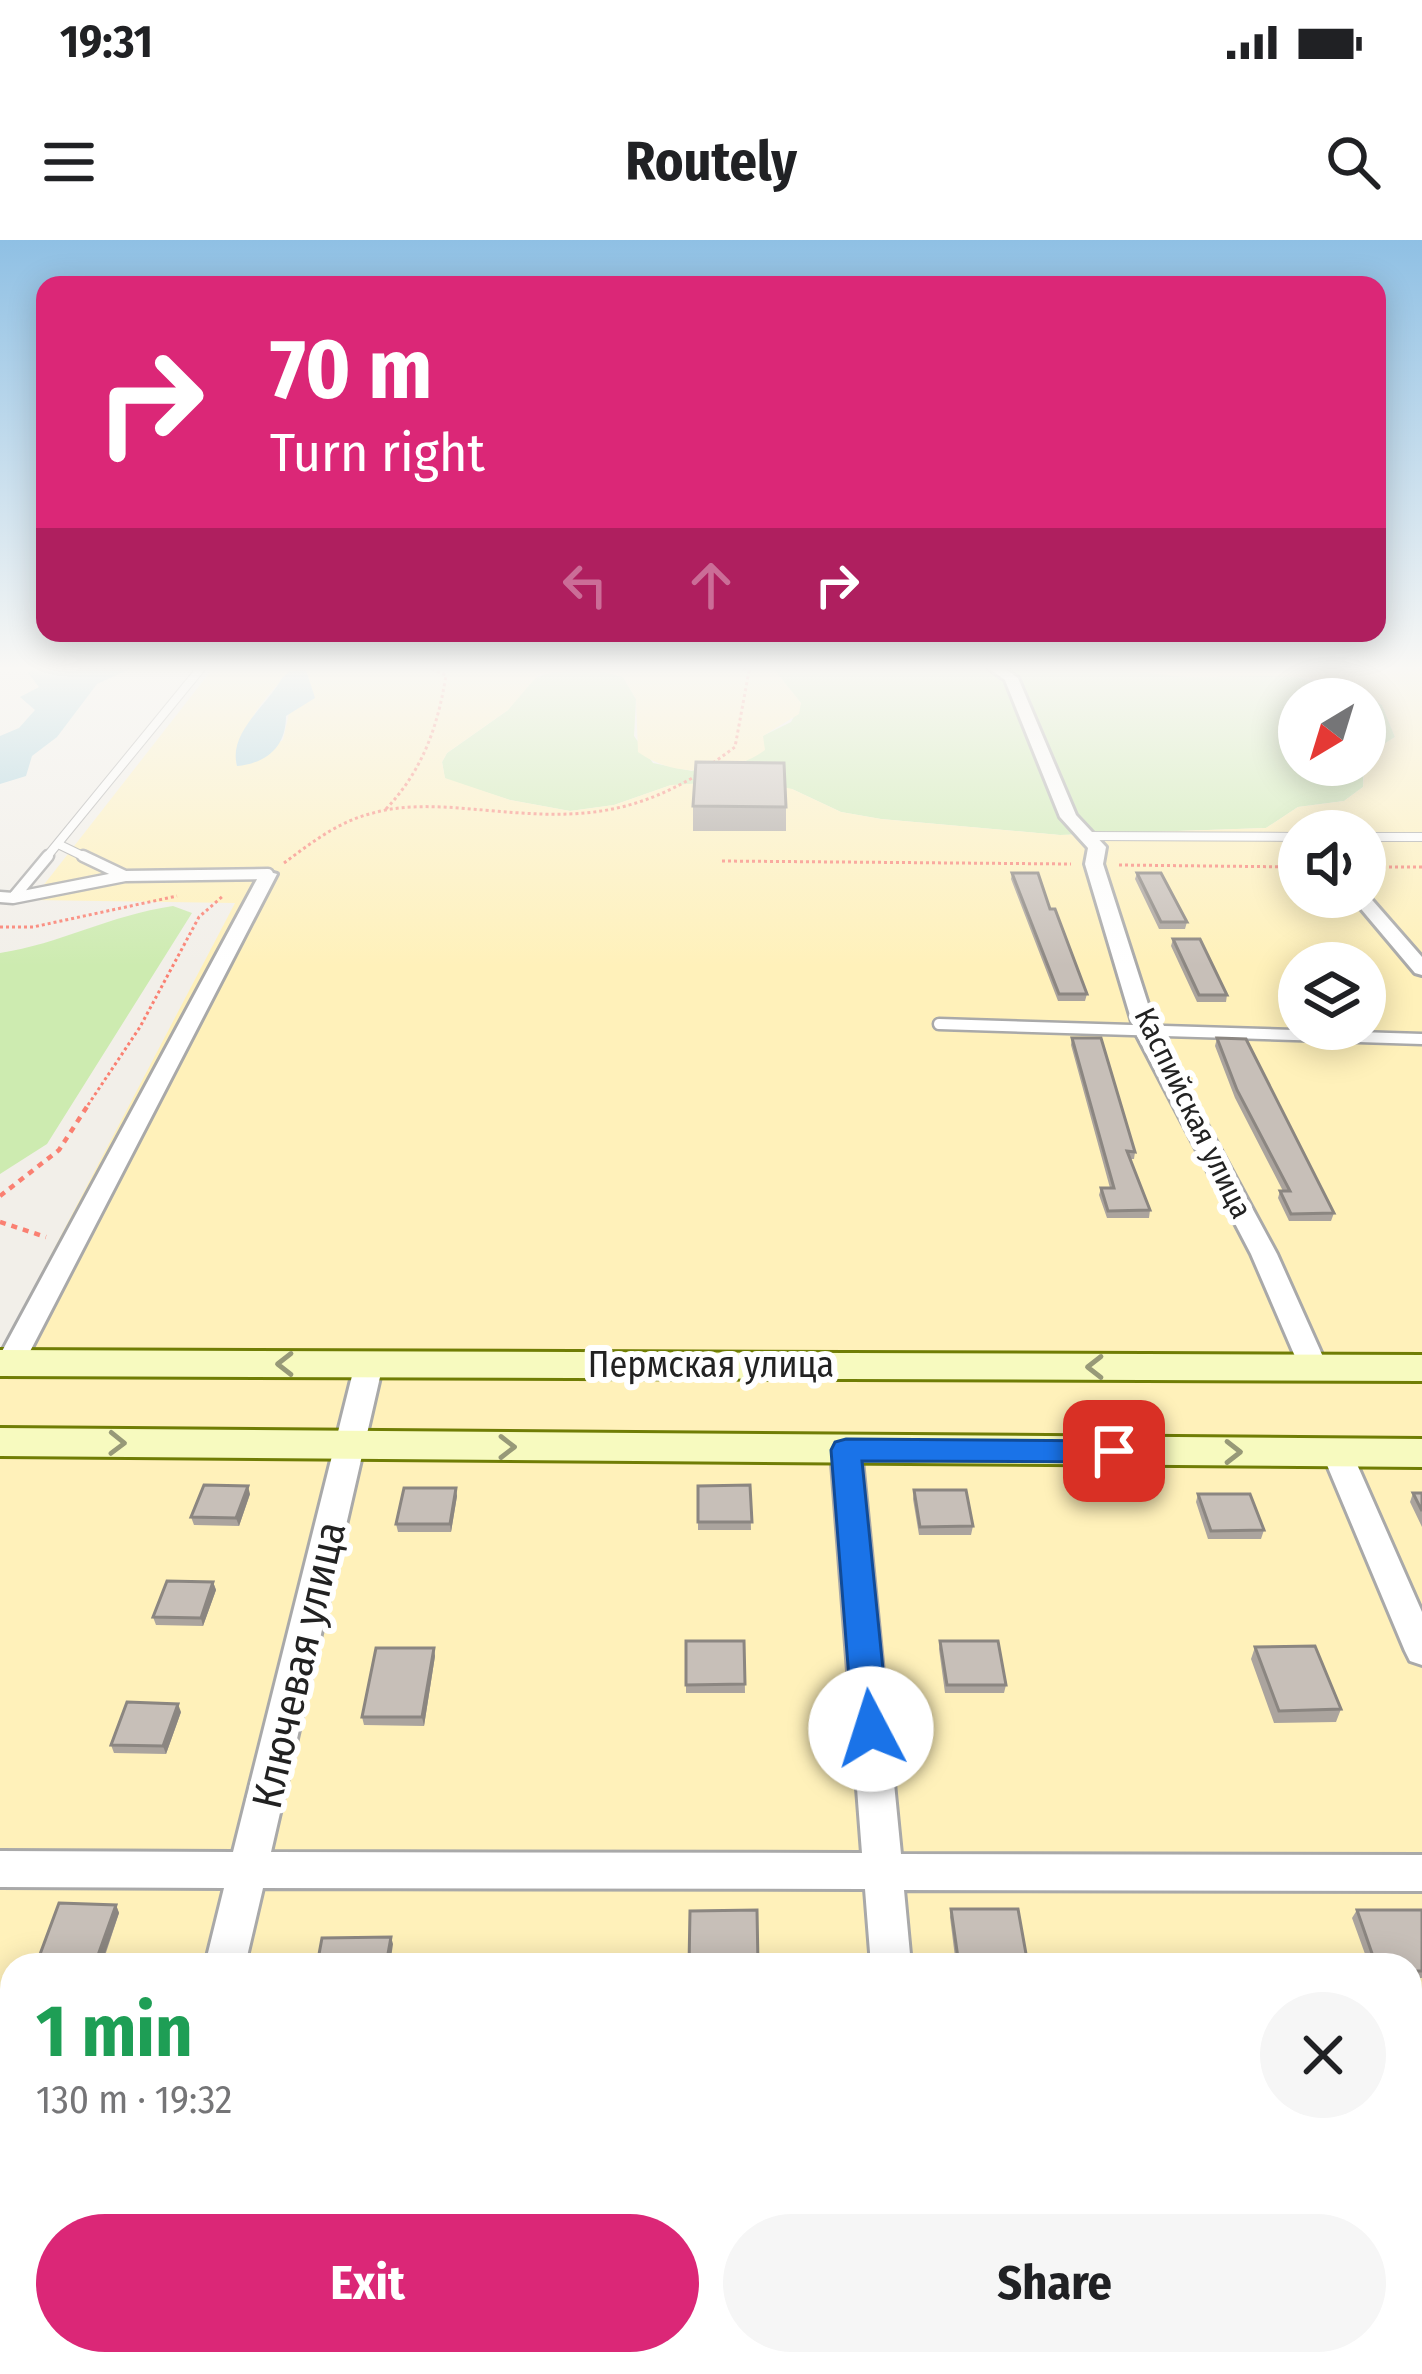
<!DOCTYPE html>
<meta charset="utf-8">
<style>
:root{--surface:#fff;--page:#f6f6f6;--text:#202124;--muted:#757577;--accent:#db2777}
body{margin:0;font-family:"Fira Sans Condensed",sans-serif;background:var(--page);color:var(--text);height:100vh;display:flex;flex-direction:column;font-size:45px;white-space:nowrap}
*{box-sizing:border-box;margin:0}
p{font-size:39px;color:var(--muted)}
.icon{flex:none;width:66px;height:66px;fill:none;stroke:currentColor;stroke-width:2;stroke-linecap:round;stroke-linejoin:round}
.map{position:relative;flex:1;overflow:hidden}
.panel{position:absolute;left:0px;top:1713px;width:1422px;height:423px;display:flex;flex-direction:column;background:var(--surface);border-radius:36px 36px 0 0;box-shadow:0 6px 30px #0003}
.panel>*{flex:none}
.banner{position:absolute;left:36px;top:36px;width:1350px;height:366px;border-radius:24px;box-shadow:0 6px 30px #0003;background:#db2777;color:#fff;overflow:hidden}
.needle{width:78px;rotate:218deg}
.tools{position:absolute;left:1278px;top:438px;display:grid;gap:24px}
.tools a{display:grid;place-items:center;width:108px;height:108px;border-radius:50%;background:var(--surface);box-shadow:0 6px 30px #0003;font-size:60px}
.pin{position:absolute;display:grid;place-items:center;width:102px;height:102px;color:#fff;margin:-51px;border-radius:24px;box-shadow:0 6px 18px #0006}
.me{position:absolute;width:132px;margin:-66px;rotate:355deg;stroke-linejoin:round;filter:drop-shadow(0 0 9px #0008)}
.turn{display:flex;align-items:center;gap:42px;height:252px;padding:0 36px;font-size:54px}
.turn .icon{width:156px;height:156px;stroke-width:2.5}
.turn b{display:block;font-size:84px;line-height:102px}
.lanes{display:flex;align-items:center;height:114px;padding:0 36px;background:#0003;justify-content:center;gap:60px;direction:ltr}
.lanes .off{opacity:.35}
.round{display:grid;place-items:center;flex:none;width:126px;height:126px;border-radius:63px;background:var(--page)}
.head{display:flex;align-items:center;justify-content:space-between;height:204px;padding:0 36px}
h1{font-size:72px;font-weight:700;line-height:90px;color:#1e9e55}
.primary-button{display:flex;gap:24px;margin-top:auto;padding:24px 36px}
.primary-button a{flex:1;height:138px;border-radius:72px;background:var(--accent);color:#fff;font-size:48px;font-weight:700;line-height:138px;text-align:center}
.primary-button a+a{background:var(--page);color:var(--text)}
.status{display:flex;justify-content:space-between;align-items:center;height:84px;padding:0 60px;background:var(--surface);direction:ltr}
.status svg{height:33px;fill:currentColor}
header{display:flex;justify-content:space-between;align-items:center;height:156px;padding:0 36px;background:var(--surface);font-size:54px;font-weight:700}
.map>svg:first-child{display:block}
.grass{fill:#cdebb0}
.sand{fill:#fff1ba;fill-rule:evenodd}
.water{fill:#aad3df}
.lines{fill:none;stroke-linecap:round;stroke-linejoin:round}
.lane-far2-casing{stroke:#a9a9a9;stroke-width:10}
.lane-far1-casing{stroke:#a9a9a9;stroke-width:15}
.lane-casing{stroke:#a9a9a9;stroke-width:27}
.street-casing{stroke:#a9a9a9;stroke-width:6}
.secondary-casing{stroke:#707d05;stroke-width:6}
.path-far1{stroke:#fa8072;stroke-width:3;stroke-dasharray:3 3;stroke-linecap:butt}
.path{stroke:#fa8072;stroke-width:4.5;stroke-dasharray:6 6;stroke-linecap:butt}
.lane-far2{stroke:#fff;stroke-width:8}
.lane-far1{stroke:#fff;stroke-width:10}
.lane{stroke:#fff;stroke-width:21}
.street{fill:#fff;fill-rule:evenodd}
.secondary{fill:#f7fabf;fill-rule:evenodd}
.wall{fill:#aba49e}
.shaded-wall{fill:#8b8681}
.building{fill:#c7bfb8;stroke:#8b8681;stroke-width:3}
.oneway{stroke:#979978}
.route{fill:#1a73e8;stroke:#114b97;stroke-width:3}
.labels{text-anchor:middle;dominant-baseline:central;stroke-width:12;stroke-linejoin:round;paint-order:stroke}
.far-street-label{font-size:30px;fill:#222;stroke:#fff}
.street-label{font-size:36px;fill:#222;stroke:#fff}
.near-street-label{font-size:42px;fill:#222;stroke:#fff}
</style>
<div class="status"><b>19:31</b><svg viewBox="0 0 49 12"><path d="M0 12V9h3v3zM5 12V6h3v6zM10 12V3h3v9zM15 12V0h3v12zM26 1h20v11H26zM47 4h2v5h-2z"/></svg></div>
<header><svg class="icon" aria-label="menu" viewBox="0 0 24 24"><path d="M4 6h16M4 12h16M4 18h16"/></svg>Routely<svg class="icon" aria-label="search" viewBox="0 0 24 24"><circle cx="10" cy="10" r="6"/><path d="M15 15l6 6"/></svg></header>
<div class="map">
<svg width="1422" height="2134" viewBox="0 0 1422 2134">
<rect width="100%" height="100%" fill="#f2efe9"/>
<path class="grass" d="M566,427H587L623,437L636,459L634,496L653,523L692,531L791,482L801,463L772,427H1115L1296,437L1371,457L1382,465L1395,497L1365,516V459H1299V525H1363V547L1344,561L1298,567L1266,588L1060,595L881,579L841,572L792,549L671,545L614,565L570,571L510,560L445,539L442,522L447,513L508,470L530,440Z
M173,666L192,673L47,904L0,934V713C60,704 110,675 173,666Z
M1410,1976H1422V2134H1127L1125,2124H1410Z
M492,2124H828L838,2134H464Z"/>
<path class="sand" d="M214,427H772L801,463L799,474L763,496L765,510C730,536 673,538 638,512L636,459L623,437L587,427L538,435L508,470L447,513L442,522L445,538L510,560L570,571L614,565L671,545L752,540L792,549L841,572L881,579L1060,595L1266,588L1298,567L1344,561L1363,547L1365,516L1395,497L1382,465C1327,426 1252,438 1189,437C1165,436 1139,431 1115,427H1422V1878H1410V1725H12V2124H557L529,2134H0V1112L235,663L32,660ZM299,429L283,500L237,526C230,501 275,437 299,429ZM1299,591H1365V657H1299ZM1299,723H1365V789H1299Z"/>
<path class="water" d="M35,427H134L97,444L57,497L32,516L26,536L0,544V496L19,488L35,470L20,457L39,447L28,433Z
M306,430L315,458L286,476C286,506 268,523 237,526C228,492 267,466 282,438L290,431Z"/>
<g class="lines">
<defs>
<path id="lane-far2" d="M1087,596L1299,597
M1365,597H1422
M58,604L89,619
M45,619L202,427"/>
<path id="lane-far1" d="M125,636L268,634
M0,657L13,658L48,616
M13,658L125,636L83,616
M939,784L1422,799"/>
<path id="lane" d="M1410,1884H1422"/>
<path id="street" d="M987,427H1003L1018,438L1076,575L1106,607L1103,624L1157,792L1277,1014L1328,1128L1324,1135H1304L1300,1128L1251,1014L1135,792L1085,624L1088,608L1060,577L1005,440Z
M262,630L277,634L24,1123L20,1130H0V1115Z
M1366,653L1422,717V735L1415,733L1351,657H1365Z
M369,1115L383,1124L271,1612L862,1613L831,1210L835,1202H857L861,1210L901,1614L1422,1615V1651L904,1650L911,1725H871L865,1649L263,1648L245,1725H205L224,1648L0,1647V1611L233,1612L355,1124Z
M1337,1202L1348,1205L1352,1213L1422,1372V1425L1410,1421L1405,1411L1322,1213L1326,1205Z
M91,2124H141L138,2134H88Z"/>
<path id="secondary" d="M0,1110L1422,1115V1141L0,1136Z
M0,1188L1422,1199V1227L0,1216Z"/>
</defs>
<use href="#lane-far2" class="lane-far2-casing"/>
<use href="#lane-far1" class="lane-far1-casing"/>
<use href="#lane" class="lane-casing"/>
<use href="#street" class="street-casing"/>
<use href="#secondary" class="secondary-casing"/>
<path class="path-far1" d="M1394,427L1422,430
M713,523L735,507L749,431L739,427
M386,569C422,531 438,487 446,435L426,427
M722,621L1071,624
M284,623C311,603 339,581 373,573C408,563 448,567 484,570C569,578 624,579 699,534
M1119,625L1299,627
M1365,627H1422
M0,687H33L177,656
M88,865L140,787L199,677L224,655"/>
<path class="path" d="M0,956L59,910L90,862
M0,982L46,997"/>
<use href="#lane-far2" class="lane-far2"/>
<use href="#lane-far1" class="lane-far1"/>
<use href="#lane" class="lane"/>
<use href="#street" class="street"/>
<use href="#secondary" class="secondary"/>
</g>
<path class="wall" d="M693,566L786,567V591H693Z
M1012,633L1050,669L1087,754L1085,761H1058L1011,639Z
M1137,633L1187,682L1185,689H1159L1135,639Z
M1173,699L1227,755L1226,762H1197L1171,706Z
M1072,798L1135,912L1134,919H1130L1150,970L1149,978H1107L1099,955L1101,948H1110L1071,805Z
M1217,798L1334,973L1331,981H1289L1278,958L1280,951H1283L1235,858L1215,806Z
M750,1245L751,1290H698V1246Z
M914,1250L973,1286L971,1295H919L913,1259Z
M1413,1253H1422V1287L1410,1262Z
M250,1254L239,1286L194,1285L191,1277Z
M1198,1254L1264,1290L1261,1299H1208L1196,1262Z
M457,1256L451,1292H398L396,1284Z
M213,1342L216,1350L203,1386L156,1385L153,1377Z
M686,1401H744L745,1453H686Z
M940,1401L1006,1445L1004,1453H945L939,1409Z
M1255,1407L1341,1469L1336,1482L1274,1483L1251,1419Z
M435,1416L424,1486L364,1485L362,1477Z
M181,1472L166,1514L114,1513L111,1505Z
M116,1665L119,1673L102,1725L43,1724L39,1717Z
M951,1669L1028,1725H956L950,1677Z
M1357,1670H1422V1738H1410V1725H1369L1352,1678Z
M0,1847H12V1918H0Z"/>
<path class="shaded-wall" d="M248,1246L250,1254L239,1286L236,1278Z
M456,1248L457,1256L451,1292L450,1284Z
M213,1342L216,1350L203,1386L201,1378Z
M434,1408L435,1416L424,1486L422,1477Z
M178,1464L181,1472L166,1514L163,1506Z
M116,1665L119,1673L101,1725L97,1718Z
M391,1697L393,1704L390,1725H386Z
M12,2016V2039L0,2075V2052Z"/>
<path class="building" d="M696,522L784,523L786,567L693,566Z
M1012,633H1038L1050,669H1055L1087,754H1059Z
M1137,633H1161L1187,682H1161Z
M1173,699H1200L1227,755H1199Z
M1072,798H1101L1135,912L1127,911L1150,970L1108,971L1101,948H1114Z
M1217,798L1246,799L1334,973L1291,974L1280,951H1290L1237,850Z
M204,1245L248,1246L236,1278L191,1277Z
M750,1245L752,1282H698V1246Z
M404,1248H456L450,1284H396Z
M914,1250H966L973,1286L920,1287Z
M1413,1253H1422V1271Z
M1198,1254H1250L1264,1290L1211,1291Z
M167,1341L213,1342L201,1378L153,1377Z
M686,1401H744L745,1444L686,1445Z
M940,1401H998L1006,1445H947Z
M1315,1406L1341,1469L1279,1471L1255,1407Z
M376,1408H434L422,1477H362Z
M127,1462L178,1464L163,1506L111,1505Z
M59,1663L116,1665L97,1718L39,1717Z
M951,1669H1018L1028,1725H959Z
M757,1670L758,1725H689L690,1671Z
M1357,1670H1422V1731H1410V1725H1376Z
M391,1697L386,1725H317L322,1698Z
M0,1847H12V1911H0Z
M0,2003L12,2004V2016L0,2052Z"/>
<defs><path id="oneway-chevron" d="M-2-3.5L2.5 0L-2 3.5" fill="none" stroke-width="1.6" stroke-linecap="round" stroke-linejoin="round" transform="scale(3)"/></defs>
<g class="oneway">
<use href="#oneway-chevron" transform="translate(285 1124) rotate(-180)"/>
<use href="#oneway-chevron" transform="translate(1095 1127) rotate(-180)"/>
<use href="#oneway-chevron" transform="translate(117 1203) rotate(1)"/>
<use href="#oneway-chevron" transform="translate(507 1207)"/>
<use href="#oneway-chevron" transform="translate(1233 1212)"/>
</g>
<linearGradient id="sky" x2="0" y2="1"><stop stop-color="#8fc0e4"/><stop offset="0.59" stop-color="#f9f8f5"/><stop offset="1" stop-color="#f9f8f5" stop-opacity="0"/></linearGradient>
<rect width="1422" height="726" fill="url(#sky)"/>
<path class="route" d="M846,1199L1114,1201L1125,1204L1129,1211L1125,1219L1114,1222L862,1221L889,1489L884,1500L871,1505L858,1500L853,1489L831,1210L835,1202Z"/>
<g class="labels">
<g class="far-street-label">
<text transform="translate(1193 873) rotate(64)">Каспийская улица</text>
</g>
<g class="street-label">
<text x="711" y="1125">Пермская улица</text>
</g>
<g class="near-street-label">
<text transform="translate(299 1425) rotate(-77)">Ключевая улица</text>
</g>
</g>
</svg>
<div class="tools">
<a><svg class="needle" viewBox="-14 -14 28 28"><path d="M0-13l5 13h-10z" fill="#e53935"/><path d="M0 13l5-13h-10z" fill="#757577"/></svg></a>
<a><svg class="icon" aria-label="sound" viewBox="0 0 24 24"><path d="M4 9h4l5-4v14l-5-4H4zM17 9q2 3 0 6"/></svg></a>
<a><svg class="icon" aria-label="layers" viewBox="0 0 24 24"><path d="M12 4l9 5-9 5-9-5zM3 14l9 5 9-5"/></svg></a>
</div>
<div class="pin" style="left:1114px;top:1211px;background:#d93025"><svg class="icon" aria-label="arrive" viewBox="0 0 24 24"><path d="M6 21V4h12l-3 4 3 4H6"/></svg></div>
<svg class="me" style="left:871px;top:1489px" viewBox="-20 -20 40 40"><circle r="19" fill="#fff"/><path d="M0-13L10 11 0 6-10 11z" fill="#1a73e8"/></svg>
<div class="banner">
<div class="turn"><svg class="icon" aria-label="right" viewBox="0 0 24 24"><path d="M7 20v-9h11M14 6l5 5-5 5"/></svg><div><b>70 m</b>Turn right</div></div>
<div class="lanes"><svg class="icon off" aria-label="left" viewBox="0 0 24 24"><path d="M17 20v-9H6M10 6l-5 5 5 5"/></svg><svg class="icon off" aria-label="ahead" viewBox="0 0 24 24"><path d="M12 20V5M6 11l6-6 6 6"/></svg><svg class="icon" aria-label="right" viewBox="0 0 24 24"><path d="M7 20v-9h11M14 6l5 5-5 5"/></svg></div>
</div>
<section class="panel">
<div class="head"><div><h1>1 min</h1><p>130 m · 19:32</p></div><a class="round"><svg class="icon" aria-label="close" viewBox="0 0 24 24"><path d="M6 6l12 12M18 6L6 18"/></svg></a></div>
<div class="primary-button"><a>Exit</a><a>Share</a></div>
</section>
</div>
